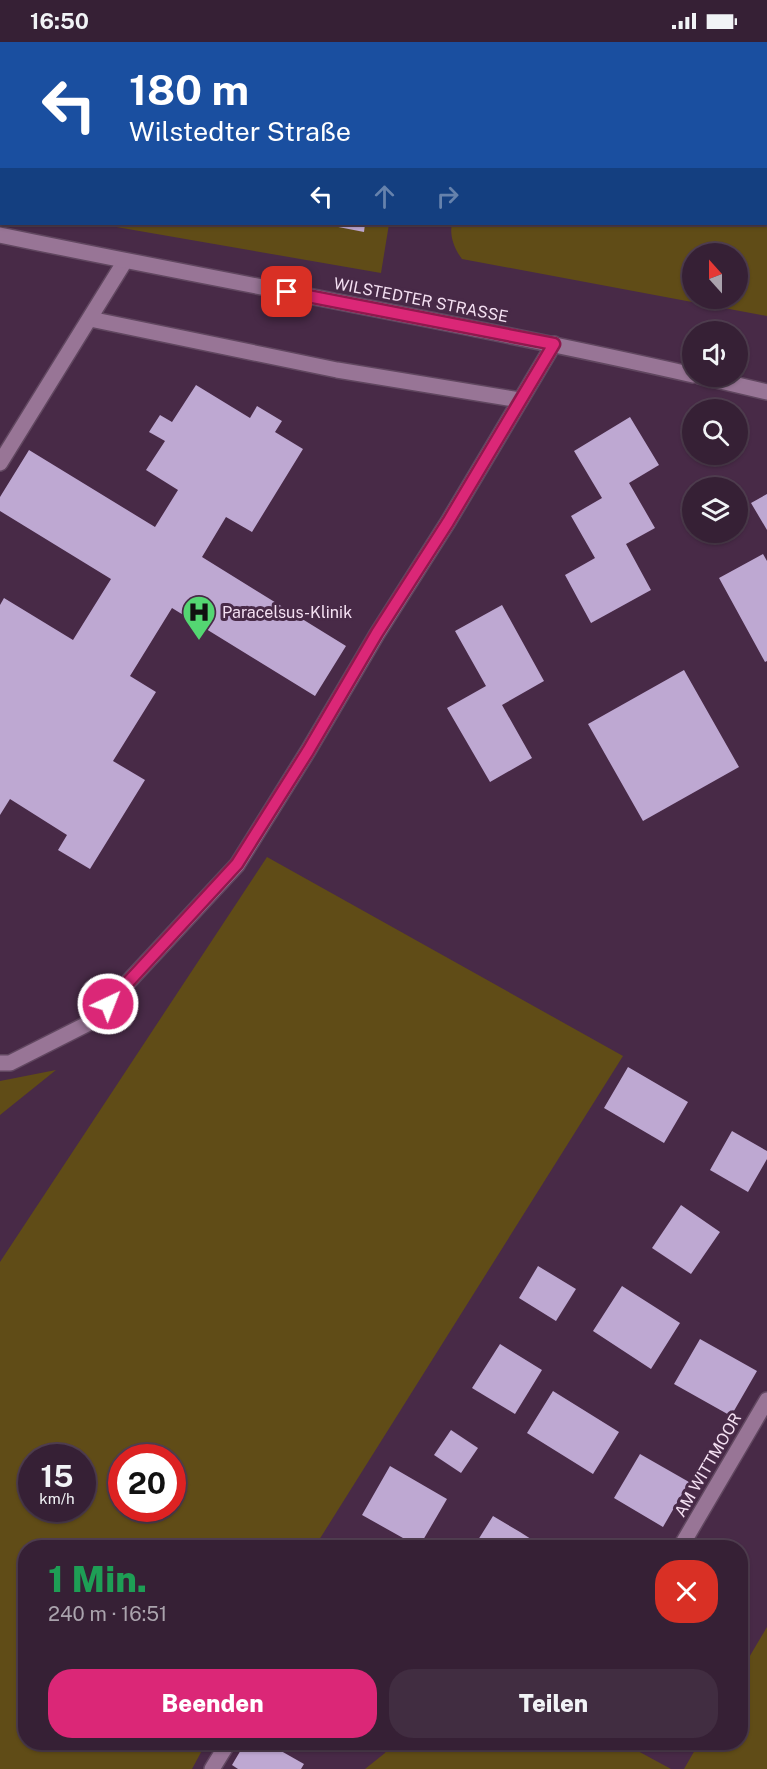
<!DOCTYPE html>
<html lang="de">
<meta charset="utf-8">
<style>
:root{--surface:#362035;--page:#412d41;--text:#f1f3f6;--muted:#aaa3ad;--line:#503e50;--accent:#db2777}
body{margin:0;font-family:"Public Sans",sans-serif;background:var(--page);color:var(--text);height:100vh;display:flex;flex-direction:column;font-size:22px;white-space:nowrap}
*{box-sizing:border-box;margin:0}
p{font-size:20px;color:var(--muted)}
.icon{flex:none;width:33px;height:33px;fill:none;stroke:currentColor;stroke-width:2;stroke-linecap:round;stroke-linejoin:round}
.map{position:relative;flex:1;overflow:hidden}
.drawer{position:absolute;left:18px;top:1498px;width:730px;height:210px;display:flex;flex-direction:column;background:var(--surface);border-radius:24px;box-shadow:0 2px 4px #0004,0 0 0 2px var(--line)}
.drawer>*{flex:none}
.banner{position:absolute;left:0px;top:0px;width:768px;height:183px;box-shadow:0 2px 4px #0004,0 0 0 2px var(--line);background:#1a4fa0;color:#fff;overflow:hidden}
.needle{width:39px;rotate:339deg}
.controls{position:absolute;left:682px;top:201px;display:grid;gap:12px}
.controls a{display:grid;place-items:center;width:66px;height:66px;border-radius:50%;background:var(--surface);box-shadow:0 2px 4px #0004,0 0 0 2px var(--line);font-size:30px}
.speed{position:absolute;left:18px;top:1402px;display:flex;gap:12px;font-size:30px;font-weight:700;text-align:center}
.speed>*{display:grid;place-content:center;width:78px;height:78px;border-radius:50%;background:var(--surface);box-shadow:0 2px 4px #0004,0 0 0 2px var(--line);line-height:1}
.speed small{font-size:15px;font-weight:400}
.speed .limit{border:9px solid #d22;background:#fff;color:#111}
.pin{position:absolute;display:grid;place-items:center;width:51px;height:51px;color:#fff;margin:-26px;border-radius:12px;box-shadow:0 3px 9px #0006}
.me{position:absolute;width:66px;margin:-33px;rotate:43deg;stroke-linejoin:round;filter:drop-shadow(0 0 4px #0008)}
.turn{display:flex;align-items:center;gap:21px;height:126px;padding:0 30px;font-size:27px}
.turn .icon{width:78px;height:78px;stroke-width:2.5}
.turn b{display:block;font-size:42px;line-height:51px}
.lanes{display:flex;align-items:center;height:57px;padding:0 30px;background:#0003;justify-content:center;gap:30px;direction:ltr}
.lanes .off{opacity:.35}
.round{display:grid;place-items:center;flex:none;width:63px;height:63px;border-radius:24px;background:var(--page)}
.summary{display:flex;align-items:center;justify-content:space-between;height:102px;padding:0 30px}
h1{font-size:36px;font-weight:800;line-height:45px;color:#1e9e55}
.primary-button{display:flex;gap:12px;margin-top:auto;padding:12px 30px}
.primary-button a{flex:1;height:69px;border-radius:24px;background:var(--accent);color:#fff;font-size:24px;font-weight:800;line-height:69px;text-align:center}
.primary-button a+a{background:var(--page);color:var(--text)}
.status{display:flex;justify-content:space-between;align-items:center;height:42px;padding:0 30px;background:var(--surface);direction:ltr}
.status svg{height:16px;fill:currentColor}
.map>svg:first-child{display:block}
.green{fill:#604c17;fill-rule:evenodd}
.building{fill:#bea8d2}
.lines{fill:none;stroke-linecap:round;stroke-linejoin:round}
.lane-casing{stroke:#614760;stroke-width:18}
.street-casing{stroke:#614760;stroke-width:18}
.lane{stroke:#987596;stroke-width:15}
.street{stroke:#987596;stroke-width:15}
.route-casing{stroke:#8e194d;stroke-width:15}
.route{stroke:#db2777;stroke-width:10}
.labels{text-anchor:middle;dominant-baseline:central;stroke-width:6;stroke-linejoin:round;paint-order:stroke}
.street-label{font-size:16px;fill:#f4e0f2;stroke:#482a47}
.poi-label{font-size:16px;fill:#f4e0f2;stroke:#482a47;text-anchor:start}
</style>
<div class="status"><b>16:50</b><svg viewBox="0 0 49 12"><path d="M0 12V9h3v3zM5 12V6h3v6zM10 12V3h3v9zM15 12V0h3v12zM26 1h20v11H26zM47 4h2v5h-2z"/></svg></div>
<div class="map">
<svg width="767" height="1727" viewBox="0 0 767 1727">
<rect width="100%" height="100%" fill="#482a47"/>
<path class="green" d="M0,0H416V2H2L1,178L0,177Z
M492,0H679L687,1H491Z
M767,16V274L462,217C455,208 449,194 452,182H766ZM693,212H738V256H693Z
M99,182H389L381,231Z
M267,815L623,1014L314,1506H26V1701H206L192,1727H0V1220ZM32,1416H82V1467H32ZM122,1416H172V1467H122Z
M56,1028L0,1073V1039Z
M767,1585V1727H684L699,1701H741V1629Z
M389,1701H623L671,1727H365L385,1711Z"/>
<path class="building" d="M323,182H365L364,190Z
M196,343L250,376L257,364L282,379L275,390L303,407L252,490L226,475L202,515L346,604L315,654L172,566L130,634L156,650L113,719L145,738L90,827L58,808L67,793L10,757L0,773V563L4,556L73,598L111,537L0,469V455L29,408L155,485L178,448L146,428L165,399L149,390L160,373L172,380Z
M630,375L659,423L629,441L655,486L626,502L651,548L591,581L565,533L595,516L571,474L602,456L574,409Z
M767,452V488L751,461Z
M763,512L767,519V619L765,620L719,536Z
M502,563L544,639L502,663L532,716L490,740L447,666L486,644L455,589Z
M684,628L739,725L643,779L588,682Z
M628,1025L688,1060L664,1101L604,1066Z
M732,1089L767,1109V1117L748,1150L710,1128Z
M681,1163L720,1190L691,1232L652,1206Z
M538,1224L576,1247L556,1279L519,1256Z
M622,1244L680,1281L651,1327L593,1289Z
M700,1297L757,1329L731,1374L674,1342Z
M500,1302L542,1328L515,1372L472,1346Z
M553,1349L619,1390L593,1432L527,1391Z
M451,1388L478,1406L461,1431L434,1413Z
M640,1412L689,1440L663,1485L614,1456Z
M390,1424L447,1457L419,1505L362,1473Z
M493,1474L520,1490L545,1506H473Z
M245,1701H267L304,1722L301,1727H238L232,1723Z"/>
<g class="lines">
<defs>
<path id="lane" d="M90,277L337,328L520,358
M0,421L125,219
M0,1021H10L91,980L237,823L308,709L377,592L448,480L554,302
M212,1727L228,1701"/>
<path id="street" d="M0,193C231,241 463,281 693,333
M699,334L767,350
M680,1506L767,1358"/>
</defs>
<use href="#lane" class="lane-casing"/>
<use href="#street" class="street-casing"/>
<use href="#lane" class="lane"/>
<use href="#street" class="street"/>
</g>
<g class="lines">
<defs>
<path id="route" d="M108,962L237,822L308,709L377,591L448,480L554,302L287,250"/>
</defs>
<use href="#route" class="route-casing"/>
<use href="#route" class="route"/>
</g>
<defs>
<symbol id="hospital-pin" viewBox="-11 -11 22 30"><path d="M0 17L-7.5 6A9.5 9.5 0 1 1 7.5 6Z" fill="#54d672" stroke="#482a47"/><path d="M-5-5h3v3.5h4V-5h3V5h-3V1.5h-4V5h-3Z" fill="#111"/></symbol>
</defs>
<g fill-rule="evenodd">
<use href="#hospital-pin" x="180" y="551" width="38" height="52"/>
</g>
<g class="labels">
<g class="street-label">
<text transform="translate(421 258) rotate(11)">WILSTEDTER STRASSE</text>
<text transform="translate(708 1423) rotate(-60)">AM WITTMOOR</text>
</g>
<g class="poi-label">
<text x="222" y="570">Paracelsus-Klinik</text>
</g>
</g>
</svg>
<div class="controls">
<a><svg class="needle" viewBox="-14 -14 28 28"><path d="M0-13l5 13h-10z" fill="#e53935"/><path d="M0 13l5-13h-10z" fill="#aaa3ad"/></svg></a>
<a><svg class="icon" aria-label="sound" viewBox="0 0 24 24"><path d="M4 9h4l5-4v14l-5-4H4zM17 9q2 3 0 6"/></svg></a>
<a><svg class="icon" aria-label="search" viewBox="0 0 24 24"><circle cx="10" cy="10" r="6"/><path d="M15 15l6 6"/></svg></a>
<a><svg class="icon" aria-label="layers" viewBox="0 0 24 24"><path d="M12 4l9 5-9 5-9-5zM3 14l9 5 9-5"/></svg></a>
</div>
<div class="speed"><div>15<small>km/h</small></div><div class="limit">20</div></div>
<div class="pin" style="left:287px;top:250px;background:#d93025"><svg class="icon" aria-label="arrive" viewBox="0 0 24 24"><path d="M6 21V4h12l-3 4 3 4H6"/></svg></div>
<svg class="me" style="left:108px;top:962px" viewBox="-20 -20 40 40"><circle r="17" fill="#db2777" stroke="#fff" stroke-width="3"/><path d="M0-11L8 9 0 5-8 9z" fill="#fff"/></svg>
<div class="banner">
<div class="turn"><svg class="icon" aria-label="left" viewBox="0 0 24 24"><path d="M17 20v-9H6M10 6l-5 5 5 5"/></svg><div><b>180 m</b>Wilstedter Straße</div></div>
<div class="lanes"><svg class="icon" aria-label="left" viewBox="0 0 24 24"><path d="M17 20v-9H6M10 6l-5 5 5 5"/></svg><svg class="icon off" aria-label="ahead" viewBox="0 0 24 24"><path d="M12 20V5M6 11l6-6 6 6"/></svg><svg class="icon off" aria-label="right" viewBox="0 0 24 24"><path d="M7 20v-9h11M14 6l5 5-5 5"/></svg></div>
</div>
<section class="drawer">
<div class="summary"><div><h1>1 Min.</h1><p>240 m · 16:51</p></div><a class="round" style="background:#d93025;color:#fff"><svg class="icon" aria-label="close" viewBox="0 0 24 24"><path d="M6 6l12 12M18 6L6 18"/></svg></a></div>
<div class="primary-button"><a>Beenden</a><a>Teilen</a></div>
</section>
</div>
